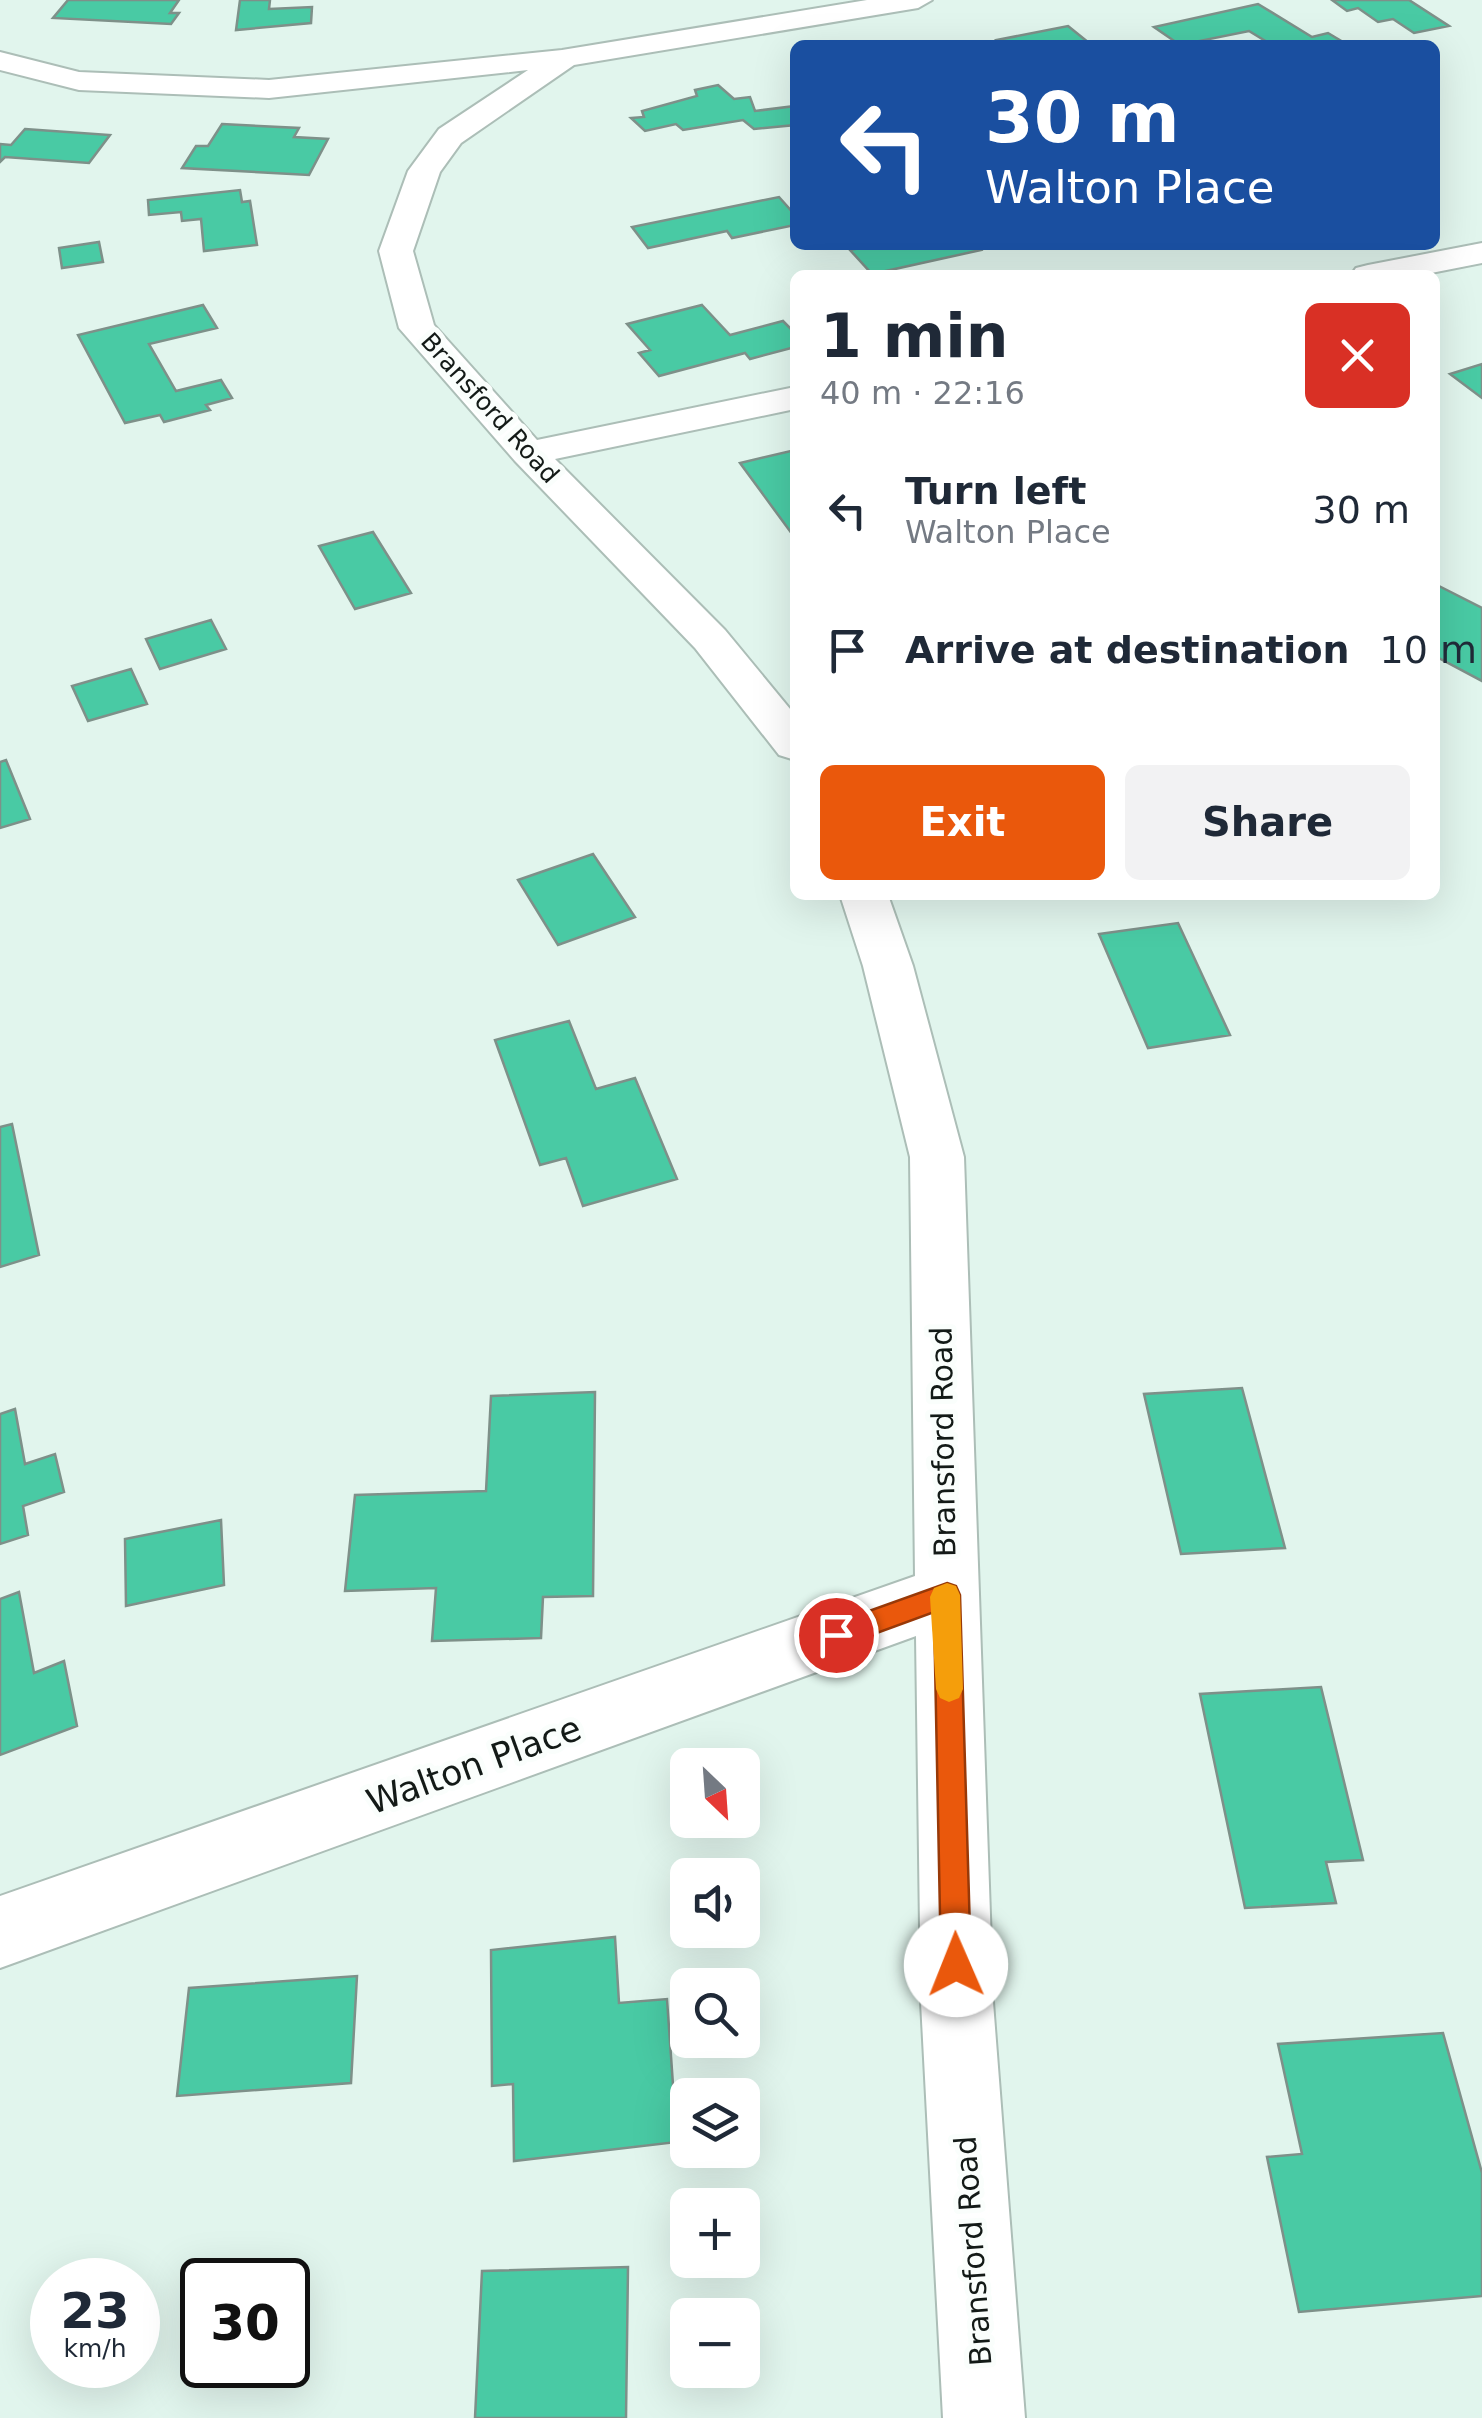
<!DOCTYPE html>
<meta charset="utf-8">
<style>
:root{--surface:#fff;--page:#f2f2f3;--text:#1f2937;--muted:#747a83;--accent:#ea580c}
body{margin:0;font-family:"DejaVu Sans",sans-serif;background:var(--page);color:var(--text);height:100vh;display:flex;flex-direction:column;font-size:38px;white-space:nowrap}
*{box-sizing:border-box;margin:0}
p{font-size:32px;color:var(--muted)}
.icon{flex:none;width:55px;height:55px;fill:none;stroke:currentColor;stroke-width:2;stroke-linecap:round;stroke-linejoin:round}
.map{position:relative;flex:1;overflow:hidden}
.drawer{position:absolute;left:790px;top:270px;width:650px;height:630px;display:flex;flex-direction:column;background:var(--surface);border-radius:15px;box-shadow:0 10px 40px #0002}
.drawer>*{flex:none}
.top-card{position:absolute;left:790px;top:40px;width:650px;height:210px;border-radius:15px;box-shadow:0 10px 40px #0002;background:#1a4fa0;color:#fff;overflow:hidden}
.needle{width:65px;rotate:155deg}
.tools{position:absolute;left:670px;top:1748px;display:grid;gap:20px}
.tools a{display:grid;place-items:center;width:90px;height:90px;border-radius:15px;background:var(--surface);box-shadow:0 10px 40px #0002;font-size:50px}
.speed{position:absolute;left:30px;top:2258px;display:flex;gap:20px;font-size:50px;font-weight:700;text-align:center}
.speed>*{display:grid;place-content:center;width:130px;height:130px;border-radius:50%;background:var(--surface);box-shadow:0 10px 40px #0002;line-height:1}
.speed small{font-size:25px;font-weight:400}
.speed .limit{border:5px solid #111;border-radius:15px;background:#fff;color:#111}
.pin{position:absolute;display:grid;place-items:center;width:85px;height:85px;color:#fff;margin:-42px;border:5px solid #fff;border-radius:50%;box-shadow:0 2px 10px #0007}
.me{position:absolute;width:110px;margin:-55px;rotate:359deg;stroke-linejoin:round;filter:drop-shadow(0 0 8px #0008)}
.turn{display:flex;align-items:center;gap:35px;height:210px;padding:0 30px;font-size:45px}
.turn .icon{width:130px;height:130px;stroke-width:2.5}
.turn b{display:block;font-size:70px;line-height:85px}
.round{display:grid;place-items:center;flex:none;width:105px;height:105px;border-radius:15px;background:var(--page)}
.head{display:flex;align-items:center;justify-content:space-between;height:170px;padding:0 30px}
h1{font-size:60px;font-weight:700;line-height:75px}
.cta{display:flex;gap:20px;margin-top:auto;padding:20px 30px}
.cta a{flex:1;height:115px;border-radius:15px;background:var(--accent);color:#fff;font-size:40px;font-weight:700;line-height:115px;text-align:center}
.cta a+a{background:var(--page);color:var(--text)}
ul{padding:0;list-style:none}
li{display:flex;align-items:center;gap:30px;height:140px;padding:0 30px}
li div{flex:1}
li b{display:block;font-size:38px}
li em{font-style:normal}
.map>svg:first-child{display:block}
.building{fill:#49caa4;stroke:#7e9089;stroke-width:2.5}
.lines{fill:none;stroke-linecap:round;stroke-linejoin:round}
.minor-casing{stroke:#acbeb7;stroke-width:4}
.minor{fill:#fff;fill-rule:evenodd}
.route{fill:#ea580c;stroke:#983908;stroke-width:2.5}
.slow{fill:#f59e0b}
.labels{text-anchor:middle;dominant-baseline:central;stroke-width:10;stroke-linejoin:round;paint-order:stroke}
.far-street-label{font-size:25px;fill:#131a17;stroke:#fafefc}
.street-label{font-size:30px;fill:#131a17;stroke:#fafefc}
.near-street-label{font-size:35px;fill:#131a17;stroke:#fafefc}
</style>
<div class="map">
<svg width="1482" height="2418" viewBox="0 0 1482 2418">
<rect width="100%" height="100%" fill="#e1f5ed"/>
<path class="building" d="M68,0H179L170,13H179L171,24L53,18Z
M240,0H270L269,9L312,7L311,23L236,30Z
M1332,0H1409L1449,26L1414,33L1393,19L1378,22L1358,8L1347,11Z
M1258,4L1312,37L1328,33L1348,45H1272L1249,31L1180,45L1154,27Z
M1068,26L1088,42L1004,45L997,40Z
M718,85L734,99L750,97L755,111L795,106V125L754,129L743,120L683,130L676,124L645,131L631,118L644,117L642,111L697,96L695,90Z
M222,124L299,128L294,137L328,139L309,175L182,168L196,146H208Z
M25,129L110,135L89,163L5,157L0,162V144L11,145Z
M240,190L242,202L250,201L257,245L204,251L201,219L182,221L181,212L149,215L148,200Z
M779,197L795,215V225L732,238L727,231L648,248L632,227Z
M99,242L103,262L62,268L59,248Z
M874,245H976L981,250L872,274L850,250Z
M203,305L217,328L149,344L176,391L221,380L232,398L206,405L210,410L164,422L160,415L125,423L78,335Z
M702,305L730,335L783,321L795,333V347L750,359L745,353L659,376L639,353L650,350L627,324Z
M1482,364V398L1450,374Z
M795,450V538L740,463Z
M373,532L411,593L355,609L319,546Z
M1435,584L1482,608V681L1435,656Z
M211,620L226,649L160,669L146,639Z
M131,669L147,704L88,721L72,686Z
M6,760L30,819L0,828V762Z
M593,854L635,917L558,945L518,880Z
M1178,923L1230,1035L1148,1048L1099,934Z
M569,1021L596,1089L635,1078L677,1179L583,1206L566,1158L540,1165L495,1040Z
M12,1124L39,1255L0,1267V1127Z
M1242,1388L1285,1548L1181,1554L1144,1394Z
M595,1392L593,1596L543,1597L541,1638L432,1641L436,1588L345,1591L355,1495L486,1491L491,1396Z
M15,1409L25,1464L55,1454L64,1492L23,1506L28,1535L0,1544V1414Z
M221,1520L224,1585L126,1606L125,1539Z
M19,1592L34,1673L64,1661L77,1726L0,1755V1599Z
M1321,1687L1363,1860L1326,1862L1336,1903L1245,1908L1200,1694Z
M615,1937L619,2003L667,1999L677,2142L514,2161L513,2084L492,2086L491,1950Z
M357,1976L351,2083L177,2096L189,1988Z
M1443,2033L1482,2173V2296L1299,2312L1267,2157L1302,2154L1278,2044Z
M628,2267L626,2418H475L482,2271Z"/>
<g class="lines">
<defs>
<path id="minor" d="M867,0H932L918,8L574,65L461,143L440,172L413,251L434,325L537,440L795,387V409L555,459L725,630L795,715V760L779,755L695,648L515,461L399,328L379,251L408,171L439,129L528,70L269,98L79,90L0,70V52L79,72L269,80L562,50Z
M1482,243V263L1421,275H1351L1356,268L1368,265Z
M840,895H888L913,966L964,1157L993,2002L1025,2418H943L921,2002L916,1636L0,1968V1896L915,1576L910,1157L863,966Z"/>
</defs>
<use href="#minor" class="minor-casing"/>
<use href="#minor" class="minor"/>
</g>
<path class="route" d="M947,1583L956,1586L960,1595L971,1965L967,1976L956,1980L945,1976L941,1965L934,1612L836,1648L827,1644L823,1635L827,1626Z"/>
<path class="slow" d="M947,1583L956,1586L960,1595L963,1689L959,1698L949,1702L940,1698L936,1689L930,1597L934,1588Z"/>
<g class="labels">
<g class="far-street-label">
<text transform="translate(490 408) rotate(48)">Bransford Road</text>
</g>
<g class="street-label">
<text transform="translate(943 1442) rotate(-91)">Bransford Road</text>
<text transform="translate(973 2251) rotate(-94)">Bransford Road</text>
</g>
<g class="near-street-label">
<text transform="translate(474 1765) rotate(-20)">Walton Place</text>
</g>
</g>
</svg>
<div class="tools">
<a><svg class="needle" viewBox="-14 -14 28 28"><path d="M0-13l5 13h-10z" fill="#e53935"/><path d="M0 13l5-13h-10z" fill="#747a83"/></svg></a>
<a><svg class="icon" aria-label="sound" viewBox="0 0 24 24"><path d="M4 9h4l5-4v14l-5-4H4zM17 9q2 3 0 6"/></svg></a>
<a><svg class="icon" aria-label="search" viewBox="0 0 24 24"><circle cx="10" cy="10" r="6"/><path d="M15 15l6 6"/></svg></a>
<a><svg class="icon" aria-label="layers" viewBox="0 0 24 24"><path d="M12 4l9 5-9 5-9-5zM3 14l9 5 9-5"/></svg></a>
<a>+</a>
<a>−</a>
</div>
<div class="speed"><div>23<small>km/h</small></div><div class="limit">30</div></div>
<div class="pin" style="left:836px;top:1635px;background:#d93025"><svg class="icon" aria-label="arrive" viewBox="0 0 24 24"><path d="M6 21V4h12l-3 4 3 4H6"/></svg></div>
<svg class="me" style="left:956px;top:1965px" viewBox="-20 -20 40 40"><circle r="19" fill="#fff"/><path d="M0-13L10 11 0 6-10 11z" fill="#ea580c"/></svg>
<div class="top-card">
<div class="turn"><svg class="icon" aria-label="left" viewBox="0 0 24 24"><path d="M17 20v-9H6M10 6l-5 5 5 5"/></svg><div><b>30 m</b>Walton Place</div></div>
</div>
<section class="drawer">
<div class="head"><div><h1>1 min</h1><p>40 m · 22:16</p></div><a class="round" style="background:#d93025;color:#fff"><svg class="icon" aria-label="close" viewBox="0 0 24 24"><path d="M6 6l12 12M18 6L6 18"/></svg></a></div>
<ul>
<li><svg class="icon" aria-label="left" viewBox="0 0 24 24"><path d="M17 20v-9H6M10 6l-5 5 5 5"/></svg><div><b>Turn left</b><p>Walton Place</p></div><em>30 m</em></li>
<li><svg class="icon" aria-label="arrive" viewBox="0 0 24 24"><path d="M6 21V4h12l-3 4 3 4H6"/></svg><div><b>Arrive at destination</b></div><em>10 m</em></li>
</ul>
<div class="cta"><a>Exit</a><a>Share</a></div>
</section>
</div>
